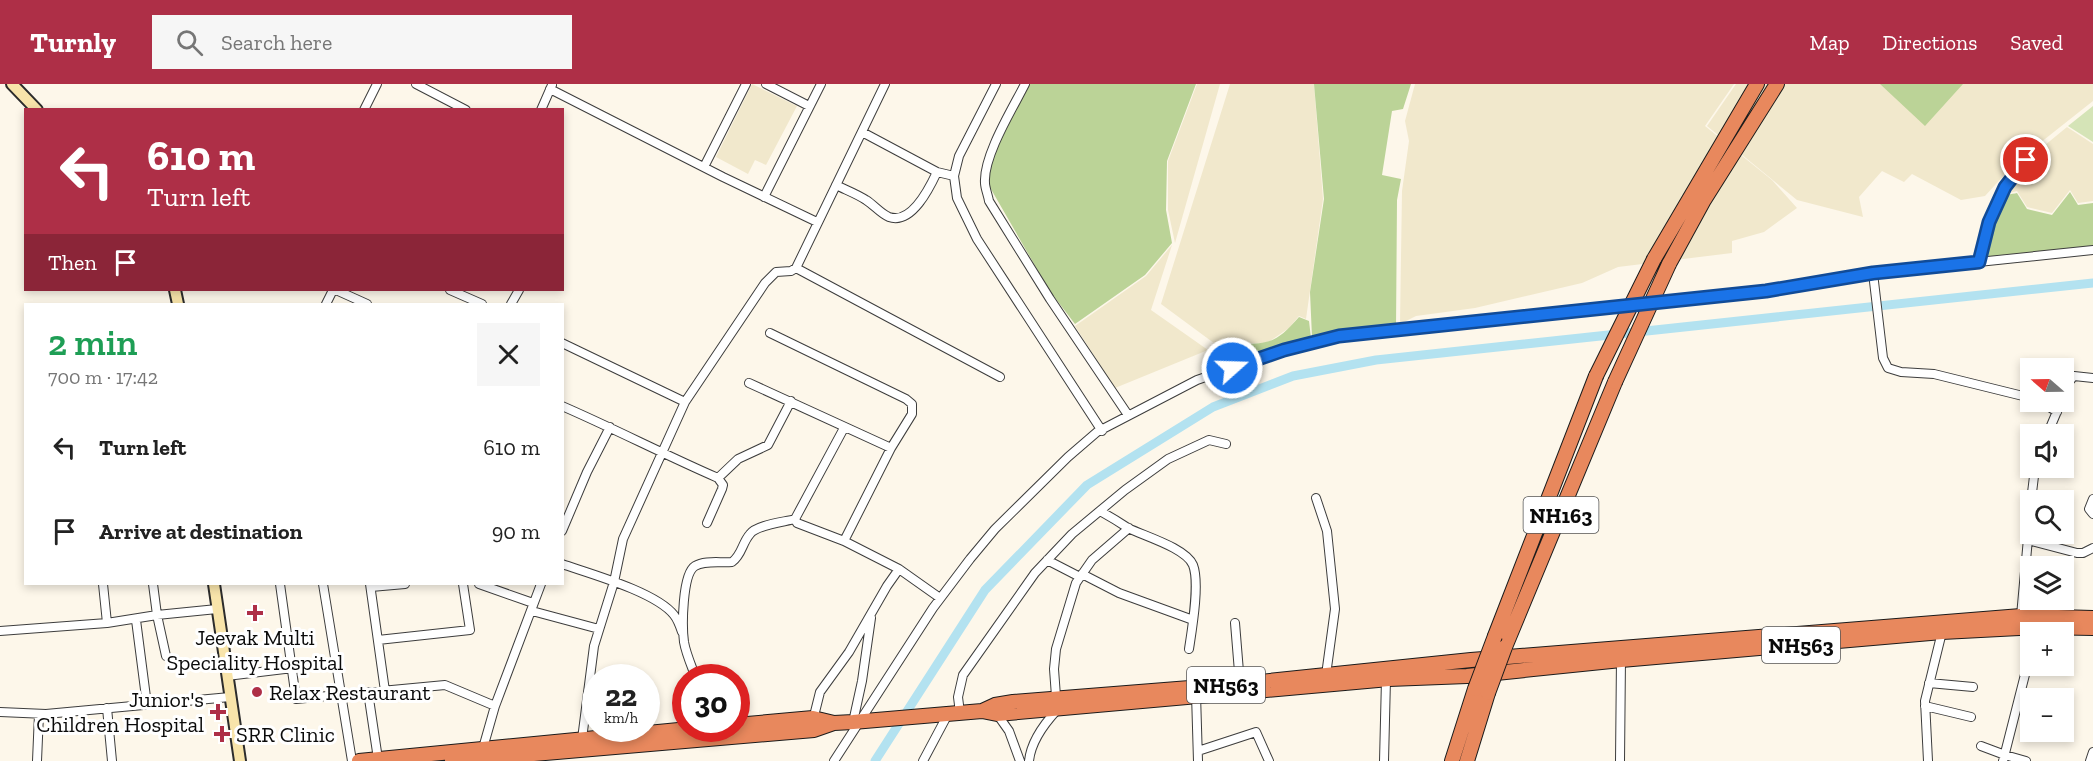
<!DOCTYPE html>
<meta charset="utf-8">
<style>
:root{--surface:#fff;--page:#f6f6f6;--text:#222;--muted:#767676;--accent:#ae2f47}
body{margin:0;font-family:"Zilla Slab",serif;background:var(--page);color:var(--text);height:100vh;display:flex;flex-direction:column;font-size:22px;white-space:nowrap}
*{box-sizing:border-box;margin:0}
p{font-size:20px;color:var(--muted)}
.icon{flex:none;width:33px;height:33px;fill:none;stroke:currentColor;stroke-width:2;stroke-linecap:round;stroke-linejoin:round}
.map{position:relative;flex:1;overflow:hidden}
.sheet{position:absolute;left:24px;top:219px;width:540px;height:282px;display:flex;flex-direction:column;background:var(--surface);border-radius:0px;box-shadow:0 3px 9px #0003}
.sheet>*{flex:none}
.guide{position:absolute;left:24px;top:24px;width:540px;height:183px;border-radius:0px;box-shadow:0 3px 9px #0003;background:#ae2f47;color:#fff;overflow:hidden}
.needle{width:39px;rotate:290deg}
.tools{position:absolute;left:2020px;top:274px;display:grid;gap:12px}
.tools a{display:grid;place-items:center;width:54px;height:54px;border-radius:0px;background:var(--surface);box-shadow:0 3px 9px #0003;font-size:30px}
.speed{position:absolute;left:582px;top:580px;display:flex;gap:12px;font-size:30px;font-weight:700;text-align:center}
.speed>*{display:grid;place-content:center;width:78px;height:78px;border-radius:50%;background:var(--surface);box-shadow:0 3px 9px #0003;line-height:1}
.speed small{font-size:15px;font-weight:400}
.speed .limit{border:9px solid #d22;background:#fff;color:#111}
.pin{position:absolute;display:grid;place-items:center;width:51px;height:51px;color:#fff;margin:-26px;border:3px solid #fff;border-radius:50%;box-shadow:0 2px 6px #0007}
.me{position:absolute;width:66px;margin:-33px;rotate:70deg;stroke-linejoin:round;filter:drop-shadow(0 0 4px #0008)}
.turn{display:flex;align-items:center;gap:21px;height:126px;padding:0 24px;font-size:27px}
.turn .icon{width:78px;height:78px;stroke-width:2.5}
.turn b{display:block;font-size:42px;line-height:51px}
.then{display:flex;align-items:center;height:57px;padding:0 24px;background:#0003;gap:12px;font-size:22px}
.round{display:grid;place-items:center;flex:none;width:63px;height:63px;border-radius:0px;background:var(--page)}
.summary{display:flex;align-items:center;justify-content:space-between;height:102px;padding:0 24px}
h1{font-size:36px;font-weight:600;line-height:45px;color:#1e9e55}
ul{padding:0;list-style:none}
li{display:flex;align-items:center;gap:18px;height:84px;padding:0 24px}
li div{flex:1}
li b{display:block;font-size:22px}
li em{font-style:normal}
header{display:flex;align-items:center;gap:36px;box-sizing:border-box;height:84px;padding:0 30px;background:var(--accent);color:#fff}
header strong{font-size:28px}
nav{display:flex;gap:33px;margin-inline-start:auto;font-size:21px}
.search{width:420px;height:54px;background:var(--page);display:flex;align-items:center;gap:15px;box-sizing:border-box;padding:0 21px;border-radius:0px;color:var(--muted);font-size:22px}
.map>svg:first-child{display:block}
.farmland{fill:#f1e8cc}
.green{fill:#d5e4b7}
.forest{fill:#bbd397}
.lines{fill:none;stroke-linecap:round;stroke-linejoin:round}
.canal{stroke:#b3e2f0;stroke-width:9}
.street-casing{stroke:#3d3d3d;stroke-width:10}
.secondary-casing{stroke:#2c2c2c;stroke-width:14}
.highway-casing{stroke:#1b1b1b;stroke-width:16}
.street{stroke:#fff;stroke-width:8}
.secondary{stroke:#f8e4aa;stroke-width:10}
.highway{stroke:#e8885d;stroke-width:14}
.highway-bridge-casing{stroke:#1b1b1b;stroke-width:16;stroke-linecap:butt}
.highway-bridge{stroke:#e8885d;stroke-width:14}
.route-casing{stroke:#114b97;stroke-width:15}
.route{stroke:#1a73e8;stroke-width:10}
.poi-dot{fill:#ae2f47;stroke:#fff;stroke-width:2}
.labels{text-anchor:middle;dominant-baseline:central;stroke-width:6;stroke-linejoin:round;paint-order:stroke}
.shield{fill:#fff;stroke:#545454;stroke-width:1.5}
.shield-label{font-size:21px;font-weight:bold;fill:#0a0a0a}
.poi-label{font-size:22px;fill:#0a0a0a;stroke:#fff;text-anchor:start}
</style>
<header>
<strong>Turnly</strong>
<div class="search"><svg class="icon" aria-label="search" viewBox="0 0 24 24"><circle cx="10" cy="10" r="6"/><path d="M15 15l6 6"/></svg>Search here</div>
<nav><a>Map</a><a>Directions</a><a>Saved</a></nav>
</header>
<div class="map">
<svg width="2093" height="677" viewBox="0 0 2093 677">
<rect width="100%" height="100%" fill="#fdf7ea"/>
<path class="farmland" d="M752,0L797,22L766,81L755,76L748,90L716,73Z
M1197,0H1220L1175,159L1168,126V77Z
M1230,0H1314L1323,115L1306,235L1299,232L1289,244L1267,259H1230L1226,268L1161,220Z
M1415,0H1734L1705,42L1772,96L1797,124L1764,148L1732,157V169L1618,183L1582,199L1475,224L1416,232L1400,240L1402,107L1409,57L1405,37Z
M1736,0H2093V17L2017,77L1985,112L1961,116L1912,90L1904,98L1882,87L1859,113L1863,133L1797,116L1707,42Z
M2067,43L2093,60V117L2078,119L2070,106L2052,129L2027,123L2017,107L1999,112L2022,80Z
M1172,161L1151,226L1208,266L1115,304L1075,242L1146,192Z"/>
<path class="green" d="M2093,22V58L2068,42Z"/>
<path class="forest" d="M1025,0H1196L1167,77L1166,126L1172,159L1145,191L1075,240L1049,206L984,93Z
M1314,0H1411L1403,25L1392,27L1382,91L1401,95L1397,116L1396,244L1312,253L1310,208L1324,115Z
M1880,0H1963L1925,42Z
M2070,108L2078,121L2093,119V163L1982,173C1981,156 1984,125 1999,114C2003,111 2012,110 2017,109L2027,125L2052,131Z
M1299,233L1309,237L1311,254L1234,280L1227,269L1230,260C1266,260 1274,262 1299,233Z"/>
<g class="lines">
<path class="canal" d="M875,677L985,506L1087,401L1213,323L1293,292L1376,276L2093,199"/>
<defs>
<path id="street" d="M416,0L466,26
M766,0L809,22
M996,0L959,72L954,92L957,114L977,155L1102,347
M1025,0C1013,24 983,72 985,99C985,104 988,111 989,117L1050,215L1128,331
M550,5L723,93L817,138
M364,26L377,0
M541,26L552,1
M862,48L937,88L954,92
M704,83L746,0
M836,101C846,106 857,110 866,116C874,121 881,130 889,133C912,141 930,103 937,88
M764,113L821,0
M1979,178L1989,138L2005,103L2037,63
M796,184L1000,293
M1873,189L1883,274L1888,284L1901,288L1934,290L2031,314
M336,206L367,220
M450,206L482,220
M326,220L333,206
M511,220L519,206
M770,249L906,315L912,320V330L891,364L844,457
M562,259L685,318
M749,299L891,364
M2064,311L2068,299L2074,292L2093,294
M2042,318L2057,328
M562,322C615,345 665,371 718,394L723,401L722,405L707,439
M2047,351L2061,318
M718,394L738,375L768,361L791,317
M1316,414L1327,447L1335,525L1326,591
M2093,415L2089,425L2093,430
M2031,417L2035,384
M1100,427C1109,432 1119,438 1128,444C1144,452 1186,464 1193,481C1200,499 1192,545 1189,565
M562,447L587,388L610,343
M2028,456L2077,469H2083L2093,464
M1047,476L1080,493
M562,480C591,490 656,508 674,531C678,536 680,542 682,548
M899,485L940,514
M1082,490L1119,509L1193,536
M103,500L107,539
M153,500L157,531L166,572
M280,500L296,615L445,601L495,622
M323,500L352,677
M370,500L385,607
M479,500L533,519
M371,503L405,500
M532,527L599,545
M2021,532L2031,421
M136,536L147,621
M1235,539L1240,600
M0,547L107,539L157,531L217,525
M378,556L470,546L463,500
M227,592L293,584
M696,594C692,583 686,570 684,558C682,543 682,490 695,482C705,476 720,479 732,478C742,471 742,459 750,450C756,441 784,438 795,435
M1929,599L1973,603
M368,608L378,675
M1196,610L1198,677
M1925,622L1971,633
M107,624L112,677
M0,628L46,630L230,613
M960,629L958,613L963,591L1035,489L1072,450L1125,406L1168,375L1209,356L1226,360
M997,630L1009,647L1020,677
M813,636L820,608L849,568L887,502L899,485L844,457L797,439L795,435L844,344
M853,638L862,597L871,534
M582,655L594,562L614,498L623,455L685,318L765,199L776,188L791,187L796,184L885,0
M1981,662L2005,671L2026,677
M483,664L495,622L541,500
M1198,667L1256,648L1269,677
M37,677L39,630
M834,677L933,524L970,475L995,445L1068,373L1097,348L1197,296L1284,266L1339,252L1766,207L1873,189L2093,166
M923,677L948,630
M1029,677C1031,657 1044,640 1057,626L1054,585L1056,565L1076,499L1092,476L1129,444
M1384,677L1386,595
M1620,677L1621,574
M1928,677L1925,617L1942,548
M2003,677L2031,567
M2090,677L2093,668"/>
<path id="secondary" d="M12,0L37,26
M175,206L178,220
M214,500L240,677"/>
<path id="highway" d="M1654,175L1757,0
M1669,180L1704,116L1777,0
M1495,552L1596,292
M1505,563L1615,298
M982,627L995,621L1013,618L1240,600L1471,576L2021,532L2093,534
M736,641L813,634L834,639L853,638L982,627L997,630L1389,595L1467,592L1621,576L1942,548L2037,543L2093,544
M359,677L689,645
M452,677L814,646L834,639
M1452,677L1475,605
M1467,677L1488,609"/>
</defs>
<use href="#street" class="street-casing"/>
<use href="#secondary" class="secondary-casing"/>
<use href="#highway" class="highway-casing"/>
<use href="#street" class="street"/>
<use href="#secondary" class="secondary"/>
<use href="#highway" class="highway"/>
<defs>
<path id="highway-bridge" d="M1596,292L1654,175
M1615,298L1669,180
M1475,605L1495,552
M1488,609L1505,563"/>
</defs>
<use href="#highway-bridge" class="highway-bridge-casing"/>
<use href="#highway-bridge" class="highway-bridge"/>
</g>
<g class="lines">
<defs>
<path id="route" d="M1232,284L1284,266L1339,252L1766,207L1873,189L1979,178L1989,138L2005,103L2026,76"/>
</defs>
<use href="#route" class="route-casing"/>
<use href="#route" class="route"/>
</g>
<g class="poi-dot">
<path d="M252 520h6v6h6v6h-6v6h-6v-6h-6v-6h6z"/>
<circle cx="257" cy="608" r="6"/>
<path d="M215 619h6v6h6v6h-6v6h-6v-6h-6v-6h6z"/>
<path d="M219 641h6v6h6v6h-6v6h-6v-6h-6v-6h6z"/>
</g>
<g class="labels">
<g class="shield">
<rect x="1523.5" y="413" width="75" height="36" rx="4.5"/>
<rect x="1762" y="543" width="78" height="36" rx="4.5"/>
<rect x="1187" y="583" width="78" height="36" rx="4.5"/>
</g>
<g class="shield-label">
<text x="1561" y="431">NH163</text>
<text x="1801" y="561">NH563</text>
<text x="1226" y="601">NH563</text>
</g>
<g class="poi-label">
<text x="255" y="553" text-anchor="middle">Jeevak Multi<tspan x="255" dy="25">Speciality Hospital</tspan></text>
<text x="269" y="608">Relax Restaurant</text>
<text x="204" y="615" text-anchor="end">Junior's<tspan x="204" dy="25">Children Hospital</tspan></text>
<text x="236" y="650">SRR Clinic</text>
</g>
</g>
</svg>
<div class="tools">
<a><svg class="needle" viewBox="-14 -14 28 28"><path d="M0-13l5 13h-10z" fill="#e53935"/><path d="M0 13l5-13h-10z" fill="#767676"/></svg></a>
<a><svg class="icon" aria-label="sound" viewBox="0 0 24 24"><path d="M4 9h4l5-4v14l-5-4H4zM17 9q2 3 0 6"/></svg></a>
<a><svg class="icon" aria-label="search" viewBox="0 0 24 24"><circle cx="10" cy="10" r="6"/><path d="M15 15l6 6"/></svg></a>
<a><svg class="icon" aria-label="layers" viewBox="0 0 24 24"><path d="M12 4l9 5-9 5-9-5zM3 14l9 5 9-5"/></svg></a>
<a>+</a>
<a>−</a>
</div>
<div class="speed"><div>22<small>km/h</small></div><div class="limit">30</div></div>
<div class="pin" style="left:2026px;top:76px;background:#d93025"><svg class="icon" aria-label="arrive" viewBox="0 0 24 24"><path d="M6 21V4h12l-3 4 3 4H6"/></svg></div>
<svg class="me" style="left:1232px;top:284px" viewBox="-20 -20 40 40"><circle r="17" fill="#1a73e8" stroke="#fff" stroke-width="3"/><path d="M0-11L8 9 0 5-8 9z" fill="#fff"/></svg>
<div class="guide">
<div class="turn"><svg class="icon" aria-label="left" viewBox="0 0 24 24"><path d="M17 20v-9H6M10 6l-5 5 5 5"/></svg><div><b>610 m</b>Turn left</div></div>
<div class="then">Then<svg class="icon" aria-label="arrive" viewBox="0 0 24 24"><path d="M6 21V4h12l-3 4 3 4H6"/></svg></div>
</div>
<section class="sheet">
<div class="summary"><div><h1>2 min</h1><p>700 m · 17:42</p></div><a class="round"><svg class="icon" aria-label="close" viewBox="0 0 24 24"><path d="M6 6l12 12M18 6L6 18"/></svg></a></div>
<ul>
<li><svg class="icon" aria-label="left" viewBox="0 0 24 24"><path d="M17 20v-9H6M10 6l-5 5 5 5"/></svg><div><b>Turn left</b></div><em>610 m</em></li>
<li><svg class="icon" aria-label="arrive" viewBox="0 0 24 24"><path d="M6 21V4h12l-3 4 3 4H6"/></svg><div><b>Arrive at destination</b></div><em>90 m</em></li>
</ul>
</section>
</div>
